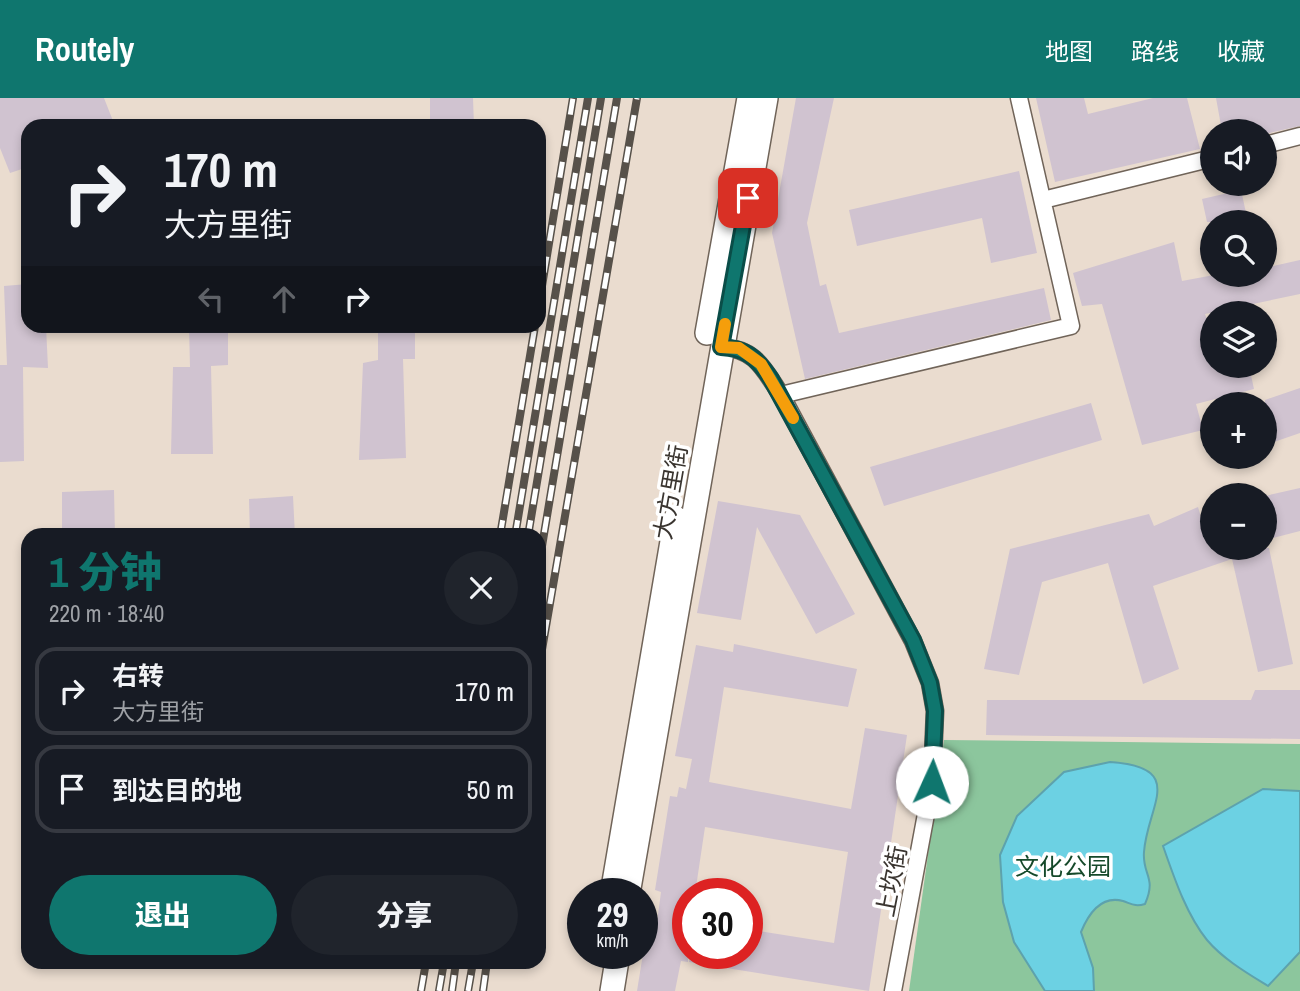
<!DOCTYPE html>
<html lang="zh">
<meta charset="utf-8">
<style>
:root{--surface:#171b24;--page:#20242c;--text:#f1f3f6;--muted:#9ea1a6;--line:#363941;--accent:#0f766e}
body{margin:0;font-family:"Archivo Narrow","Noto Sans SC",sans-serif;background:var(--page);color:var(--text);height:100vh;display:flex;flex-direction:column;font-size:26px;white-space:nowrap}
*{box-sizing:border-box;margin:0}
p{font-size:23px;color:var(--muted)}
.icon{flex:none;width:38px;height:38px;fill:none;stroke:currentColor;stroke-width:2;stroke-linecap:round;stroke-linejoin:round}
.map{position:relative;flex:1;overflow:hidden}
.details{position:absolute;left:21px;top:430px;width:525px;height:441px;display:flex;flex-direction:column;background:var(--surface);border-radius:21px;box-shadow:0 4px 10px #0003}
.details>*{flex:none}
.banner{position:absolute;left:21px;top:21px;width:525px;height:214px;border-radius:21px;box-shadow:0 4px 10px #0003;background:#171b24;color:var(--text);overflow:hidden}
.fabs{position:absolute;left:1200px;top:21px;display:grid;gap:14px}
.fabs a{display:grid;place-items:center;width:77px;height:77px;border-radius:50%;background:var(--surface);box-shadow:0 4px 10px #0003;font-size:35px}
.speed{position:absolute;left:567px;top:780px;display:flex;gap:14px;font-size:35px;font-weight:700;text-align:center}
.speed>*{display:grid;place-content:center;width:91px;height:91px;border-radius:50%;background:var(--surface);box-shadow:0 4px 10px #0003;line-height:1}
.speed small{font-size:18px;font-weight:400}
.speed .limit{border:10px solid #d22;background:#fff;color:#111}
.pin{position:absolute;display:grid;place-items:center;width:60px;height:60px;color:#fff;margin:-30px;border-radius:14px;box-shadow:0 4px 10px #0006}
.me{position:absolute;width:77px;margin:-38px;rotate:2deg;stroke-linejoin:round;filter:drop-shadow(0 0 5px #0008)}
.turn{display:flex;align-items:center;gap:24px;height:147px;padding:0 28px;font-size:32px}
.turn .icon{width:91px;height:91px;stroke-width:2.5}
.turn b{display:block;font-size:49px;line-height:60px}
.lanes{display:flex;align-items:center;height:66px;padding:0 28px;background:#0003;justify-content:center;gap:35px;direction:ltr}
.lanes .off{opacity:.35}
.round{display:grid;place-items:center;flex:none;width:74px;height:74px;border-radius:37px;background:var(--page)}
.headline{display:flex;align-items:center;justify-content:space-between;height:119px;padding:0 28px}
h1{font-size:42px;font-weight:800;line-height:52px;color:var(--accent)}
.button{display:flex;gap:14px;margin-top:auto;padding:14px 28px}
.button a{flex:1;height:80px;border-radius:42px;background:var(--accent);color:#fff;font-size:28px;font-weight:800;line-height:80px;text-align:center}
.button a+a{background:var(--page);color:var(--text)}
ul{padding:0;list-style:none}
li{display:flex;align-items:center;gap:21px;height:88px;margin:0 14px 10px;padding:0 14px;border:4px solid var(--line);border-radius:21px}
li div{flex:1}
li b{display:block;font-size:26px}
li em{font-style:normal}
header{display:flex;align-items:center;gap:42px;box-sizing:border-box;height:98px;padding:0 35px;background:var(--accent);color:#fff}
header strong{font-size:33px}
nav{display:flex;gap:38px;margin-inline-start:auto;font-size:24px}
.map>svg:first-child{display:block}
.green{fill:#8cc69d}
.water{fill:#6cd1e3;stroke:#5da2ad;stroke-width:2}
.building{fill:#d0c3d0}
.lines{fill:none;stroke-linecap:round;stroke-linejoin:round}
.street-casing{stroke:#706459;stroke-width:19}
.secondary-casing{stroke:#706459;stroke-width:26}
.street{stroke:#fff;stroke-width:16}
.secondary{stroke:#fff;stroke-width:23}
.rail-casing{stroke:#57514a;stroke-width:8}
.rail{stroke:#fff;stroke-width:5;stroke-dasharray:16;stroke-linecap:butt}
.route-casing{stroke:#0a4d48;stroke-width:18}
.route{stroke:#0f766e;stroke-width:12}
.slow{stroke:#f59e0b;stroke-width:12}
.labels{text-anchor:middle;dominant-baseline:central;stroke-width:7;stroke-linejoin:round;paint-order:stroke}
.street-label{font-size:24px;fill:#3a3530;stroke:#fff}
.park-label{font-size:24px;fill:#15492a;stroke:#fff}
</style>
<header>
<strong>Routely</strong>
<nav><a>地图</a><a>路线</a><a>收藏</a></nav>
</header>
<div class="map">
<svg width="1300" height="893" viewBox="0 0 1300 893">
<rect width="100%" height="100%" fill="#eadccf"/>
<path class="green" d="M944,642L1300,646V893H909Z"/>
<path class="water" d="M1110,664C1188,669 1147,708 1144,754C1142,777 1157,779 1145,806C1135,809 1132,806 1123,803C1101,797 1088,817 1081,834L1093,870L1094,893H1045L1014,844L1003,804L1000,757L1017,718L1064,674Z
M1263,691L1300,693V854L1268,888C1247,875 1223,861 1207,842C1186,816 1174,779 1163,748Z"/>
<path class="building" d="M0,0H104L115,28H28V69L10,75L0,50Z
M430,0H473L474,28H430Z
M796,0H834L807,125L820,188L826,186L839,235L1044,190L1051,222L805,281L772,135Z
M1036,0H1084L1088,16L1153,0H1187L1200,51L1055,84Z
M1216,0H1300V28L1265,36V33H1222Z
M1019,73L1037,155L991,165L982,120L857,148L849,112Z
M1241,92L1248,124H1207L1202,101Z
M1174,144L1182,183L1214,177H1265V170L1300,162V196L1205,216L1213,239V268H1249L1254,291L1196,306L1203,332L1142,347L1102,206L1082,208L1073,175Z
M28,186V228H46L48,270L23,269L24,363L0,364V267H7L4,188Z
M189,228H228V267L211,268L213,356H171L173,269H190Z
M378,228H415V261H403L406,360L359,362L363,265L378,262Z
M1300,290V335L1274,344L1265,323V302Z
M1091,305L1102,342L884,408L870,369Z
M1300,390V433L1265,442V398Z
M114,392L115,438H62V394Z
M293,398L295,438H250L249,401Z
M718,403L800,417L855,516L816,536L757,429L741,522L697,515Z
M1198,409L1210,450H1269L1293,566L1258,574L1232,461L1153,488L1179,571L1143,586L1108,465L1042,484L1019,577L984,571L1010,451L1149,416L1154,428Z
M734,546L857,571L848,609L724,589L709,684L851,711L865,630L907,637L869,893L689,864L690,856H747V831L834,845L848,754L705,729L695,796H688V864L681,863L675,893H637L647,831L656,832L661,794L655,792L670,698L677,699L679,689L686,691L692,661L675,658L696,547L733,554Z
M1255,592H1300V641L986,637L987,602H1251Z"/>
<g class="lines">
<defs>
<path id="street" d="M1265,47L1300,38
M1043,102L1213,60
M721,249C756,251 763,270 781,297L913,543L930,585L935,613L932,684L893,893
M781,297L1071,228L1019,0"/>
<path id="secondary" d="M707,235L749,0
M612,796L676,420
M628,796L766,0
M612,893L618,856"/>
</defs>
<use href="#street" class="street-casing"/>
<use href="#secondary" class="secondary-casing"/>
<use href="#street" class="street"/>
<use href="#secondary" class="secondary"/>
<defs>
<path id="rail" d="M539,206L573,0
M500,438L535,228
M515,438L588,0
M528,438L601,0
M539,466L617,0
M539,569L637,0
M421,893L426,864
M439,893L444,864
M452,893L456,864
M468,893L473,864
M483,893L487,864"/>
</defs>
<use href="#rail" class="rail-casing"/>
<use href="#rail" class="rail"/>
</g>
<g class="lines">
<defs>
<path id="route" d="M748,100L721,249C746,250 757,260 771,281L913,542L930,585L935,613L932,684"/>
</defs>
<use href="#route" class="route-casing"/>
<use href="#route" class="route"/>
<path class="slow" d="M725,226L721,249L739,250L761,266L793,320"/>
</g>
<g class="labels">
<g class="street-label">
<text transform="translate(670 394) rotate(-80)">大方里街</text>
<text transform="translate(891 783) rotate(-79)">上坎街</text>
</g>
<g class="park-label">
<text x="1063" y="768">文化公园</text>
</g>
</g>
</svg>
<div class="fabs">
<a><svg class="icon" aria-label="sound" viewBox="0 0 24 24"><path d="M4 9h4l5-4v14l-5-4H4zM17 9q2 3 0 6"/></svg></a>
<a><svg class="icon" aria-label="search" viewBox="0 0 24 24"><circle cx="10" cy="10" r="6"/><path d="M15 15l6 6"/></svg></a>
<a><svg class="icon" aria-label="layers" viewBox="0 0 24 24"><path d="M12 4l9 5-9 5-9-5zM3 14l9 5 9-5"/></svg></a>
<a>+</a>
<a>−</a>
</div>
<div class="speed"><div>29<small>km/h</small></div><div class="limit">30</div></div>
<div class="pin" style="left:748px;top:100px;background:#d93025"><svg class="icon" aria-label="arrive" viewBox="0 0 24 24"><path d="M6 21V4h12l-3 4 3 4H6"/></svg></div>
<svg class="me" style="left:932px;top:684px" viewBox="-20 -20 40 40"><circle r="19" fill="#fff"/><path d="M0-13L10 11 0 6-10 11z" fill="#0f766e"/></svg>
<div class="banner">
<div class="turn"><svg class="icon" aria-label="right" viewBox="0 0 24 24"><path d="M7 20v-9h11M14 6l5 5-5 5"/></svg><div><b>170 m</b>大方里街</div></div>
<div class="lanes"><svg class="icon off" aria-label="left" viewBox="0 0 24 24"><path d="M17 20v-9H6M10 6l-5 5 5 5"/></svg><svg class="icon off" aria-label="ahead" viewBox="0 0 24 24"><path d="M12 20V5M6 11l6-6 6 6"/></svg><svg class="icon" aria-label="right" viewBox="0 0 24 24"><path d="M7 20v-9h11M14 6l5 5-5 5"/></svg></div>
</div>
<section class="details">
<div class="headline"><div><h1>1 分钟</h1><p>220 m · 18:40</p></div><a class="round"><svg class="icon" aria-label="close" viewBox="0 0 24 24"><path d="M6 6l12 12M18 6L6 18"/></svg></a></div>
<ul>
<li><svg class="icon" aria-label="right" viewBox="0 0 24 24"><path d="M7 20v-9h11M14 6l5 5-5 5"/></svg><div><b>右转</b><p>大方里街</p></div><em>170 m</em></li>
<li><svg class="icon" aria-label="arrive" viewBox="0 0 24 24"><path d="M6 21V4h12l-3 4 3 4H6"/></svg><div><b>到达目的地</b></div><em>50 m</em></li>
</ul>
<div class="button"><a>退出</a><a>分享</a></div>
</section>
</div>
